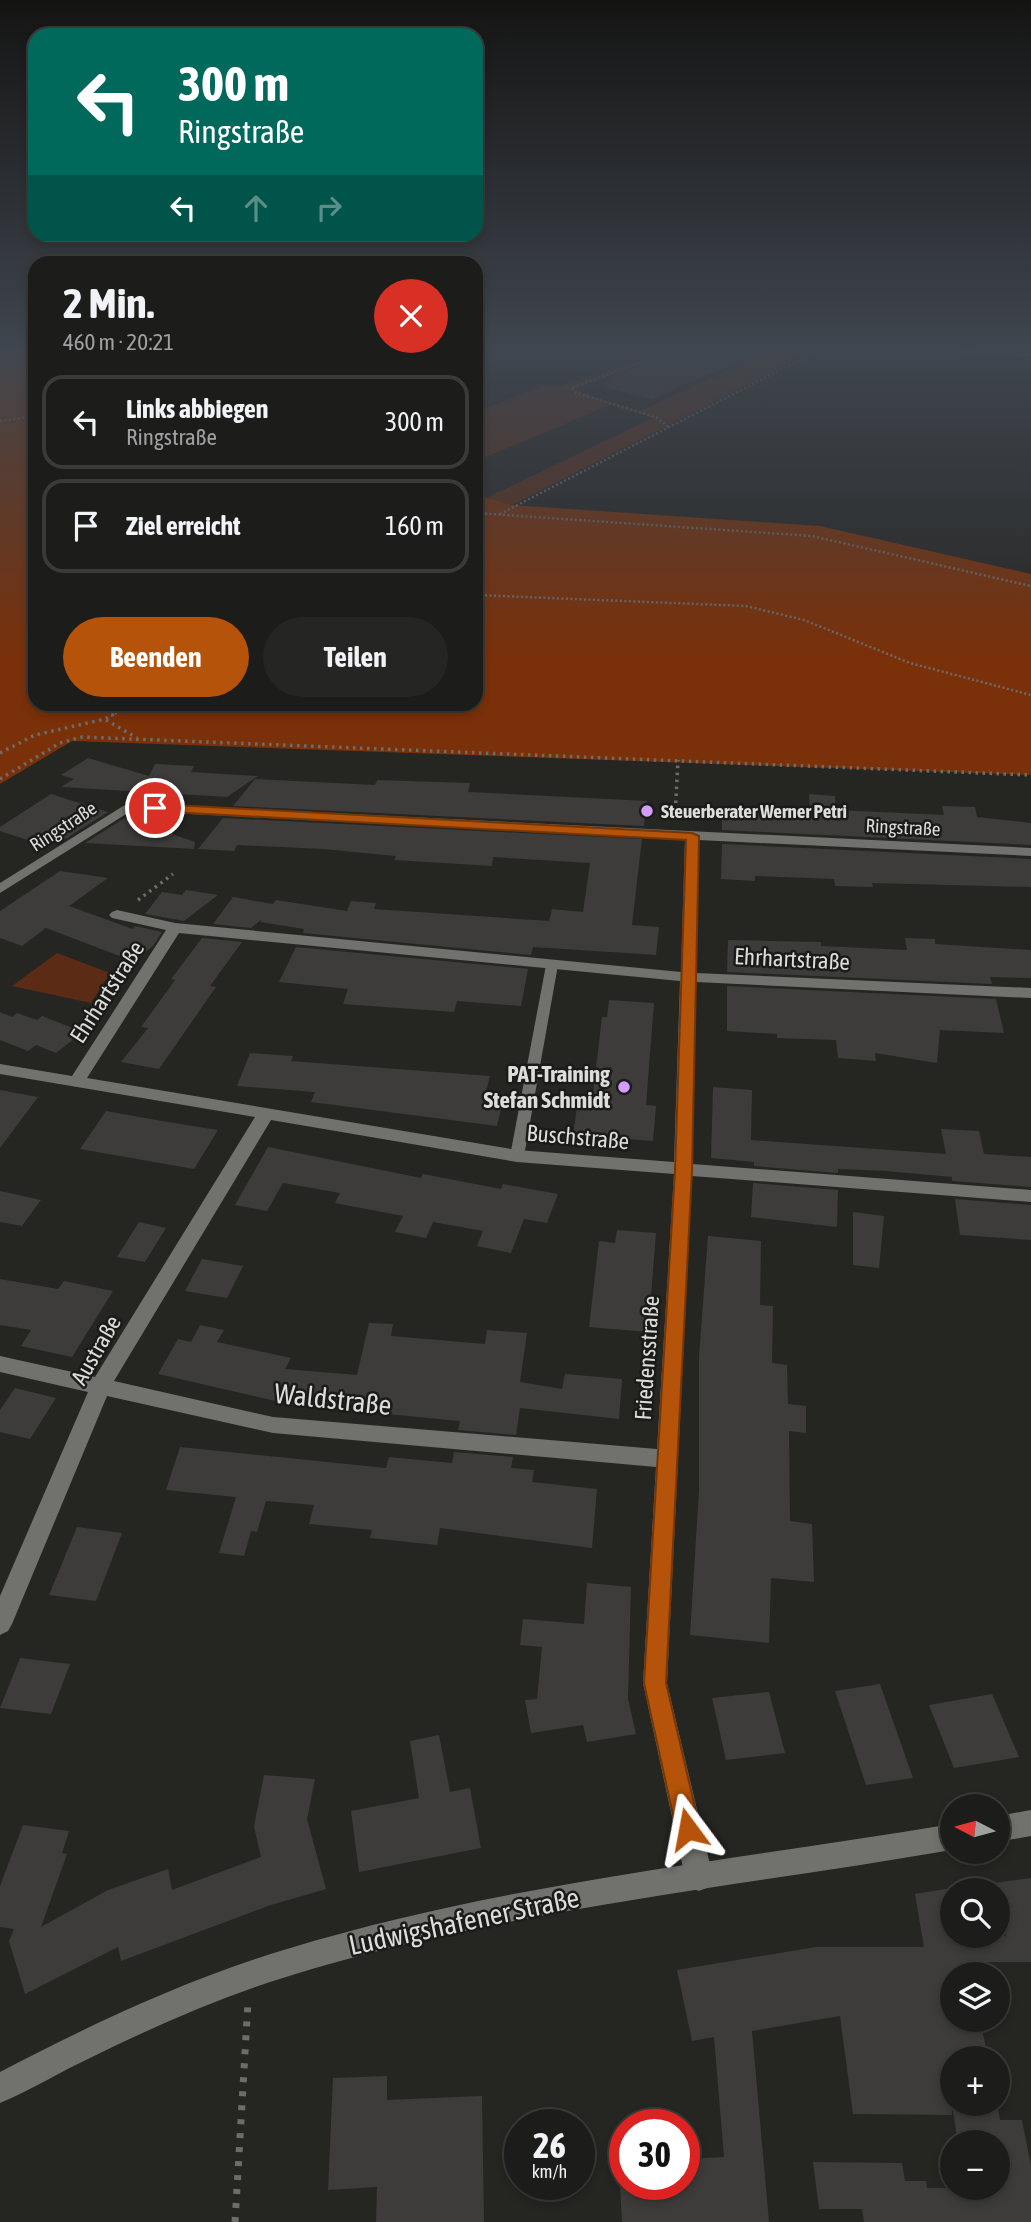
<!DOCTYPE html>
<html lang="de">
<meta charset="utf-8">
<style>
:root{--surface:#1c1c1a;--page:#252523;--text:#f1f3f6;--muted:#a0a1a2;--line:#3a3a39;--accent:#b45309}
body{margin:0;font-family:"Asap Condensed",sans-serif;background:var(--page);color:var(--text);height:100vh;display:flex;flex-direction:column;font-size:26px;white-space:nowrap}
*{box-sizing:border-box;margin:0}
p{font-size:23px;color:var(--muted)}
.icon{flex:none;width:38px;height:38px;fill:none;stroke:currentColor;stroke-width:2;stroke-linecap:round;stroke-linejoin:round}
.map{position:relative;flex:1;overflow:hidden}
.drawer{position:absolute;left:28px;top:256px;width:455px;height:455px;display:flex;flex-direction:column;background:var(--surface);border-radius:21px;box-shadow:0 4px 10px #0003,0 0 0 2px var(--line)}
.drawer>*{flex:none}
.top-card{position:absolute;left:28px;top:28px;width:455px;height:214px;border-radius:21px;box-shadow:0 4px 10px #0003,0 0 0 2px var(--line);background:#00695c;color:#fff;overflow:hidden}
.needle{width:46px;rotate:276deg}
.tools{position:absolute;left:940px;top:1794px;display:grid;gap:14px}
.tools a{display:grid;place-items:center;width:70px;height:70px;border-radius:50%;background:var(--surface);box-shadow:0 4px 10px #0003,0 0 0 2px var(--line);font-size:35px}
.speed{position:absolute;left:504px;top:2109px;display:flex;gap:14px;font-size:35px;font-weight:700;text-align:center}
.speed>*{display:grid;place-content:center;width:91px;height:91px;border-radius:50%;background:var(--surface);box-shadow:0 4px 10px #0003,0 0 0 2px var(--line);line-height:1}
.speed small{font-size:18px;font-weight:400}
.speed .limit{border:10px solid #d22;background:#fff;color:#111}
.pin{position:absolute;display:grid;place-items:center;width:60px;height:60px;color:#fff;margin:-30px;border:4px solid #fff;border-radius:50%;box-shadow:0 2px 7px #0007}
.me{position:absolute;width:77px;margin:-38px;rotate:347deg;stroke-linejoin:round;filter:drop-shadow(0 0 5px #0008)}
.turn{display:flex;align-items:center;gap:24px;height:147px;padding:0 35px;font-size:32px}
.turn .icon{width:91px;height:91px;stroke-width:2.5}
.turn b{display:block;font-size:49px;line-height:60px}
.lanes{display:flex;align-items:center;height:66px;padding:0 35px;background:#0003;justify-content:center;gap:35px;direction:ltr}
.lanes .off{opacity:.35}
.round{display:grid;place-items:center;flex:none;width:74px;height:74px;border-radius:37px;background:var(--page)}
.overview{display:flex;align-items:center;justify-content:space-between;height:119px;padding:0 35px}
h1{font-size:42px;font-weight:700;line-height:52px}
.action{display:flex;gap:14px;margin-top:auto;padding:14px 35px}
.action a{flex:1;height:80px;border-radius:42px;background:var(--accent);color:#fff;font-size:28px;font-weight:700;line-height:80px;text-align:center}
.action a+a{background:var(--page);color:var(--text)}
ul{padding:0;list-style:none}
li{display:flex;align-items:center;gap:21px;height:94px;margin:0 14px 10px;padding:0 21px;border:4px solid var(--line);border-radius:21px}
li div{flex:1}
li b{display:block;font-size:26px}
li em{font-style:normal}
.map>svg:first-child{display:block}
.green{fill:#5c2b15}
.forest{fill:#7a3009}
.building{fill:#3e3c3a}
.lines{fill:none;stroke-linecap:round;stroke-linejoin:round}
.path-far2{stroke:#6c6c6a;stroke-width:2.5;stroke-dasharray:2 2.5;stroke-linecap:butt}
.path-far1{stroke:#6c6c6a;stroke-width:3.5;stroke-dasharray:2.5 4.5;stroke-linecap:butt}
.path{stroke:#6c6c6a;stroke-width:7;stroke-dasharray:5 9;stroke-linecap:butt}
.lane{fill:#71716e;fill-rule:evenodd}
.street{fill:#71716e;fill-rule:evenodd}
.secondary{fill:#71716e;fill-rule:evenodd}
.route{fill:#b45309;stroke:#753606;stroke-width:2}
.poi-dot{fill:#d29dfd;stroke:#1b1b19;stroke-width:2.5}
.labels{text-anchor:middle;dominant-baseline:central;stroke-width:5;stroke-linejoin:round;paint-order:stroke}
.far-poi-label{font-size:19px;font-weight:bold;fill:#dddddb;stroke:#1b1b19;text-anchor:start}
.far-street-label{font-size:19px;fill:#dddddb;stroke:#1b1b19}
.street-label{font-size:23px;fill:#dddddb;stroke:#1b1b19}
.poi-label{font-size:23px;font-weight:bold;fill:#dddddb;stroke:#1b1b19;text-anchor:end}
.near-street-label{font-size:28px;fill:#dddddb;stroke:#1b1b19}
</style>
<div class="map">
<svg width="1031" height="2222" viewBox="0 0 1031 2222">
<rect width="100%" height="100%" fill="#252522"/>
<path class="green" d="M672,349H682L576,388L579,392L640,411L774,349H817L512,505L486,498L653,418L610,405L476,461V412L546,385L555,388Z
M57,953L110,973L91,1003L12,986Z"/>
<path class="forest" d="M0,349H35V704H476V495L512,505L820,526L1031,574V775L72,741L0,784Z"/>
<path class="building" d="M685,349H716L751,356L652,399L598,385L616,379L608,377Z
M88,758L149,776L155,764L194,766L191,772L258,776L227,797L61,787L74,779L61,775Z
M255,779L375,785L377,780L470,783L468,792L647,801L644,826L233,806Z
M51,794L108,812L62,841H47L46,846L0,831V827Z
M809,794L835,796L836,810L944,815L942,806L975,807L977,817L1031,823V845L722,830V810L780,813V809L810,810Z
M125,818L195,842L194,849L85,843Z
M223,818L642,839L632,925L659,927L656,955L533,947L531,955L303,933L304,929L260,922L262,919L251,928L213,924L233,897L273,904L276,900L347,911L351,901L376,903L374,909L549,921L552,909L583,912L590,863L493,857L492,866L394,860L396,856L323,849L237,845L234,851L198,849Z
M722,844L1031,859V887L872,883L873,887L835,886L834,879L755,876V881L721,879Z
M60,871L108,878L69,906L133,929L135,926L162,932L153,946L133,961L46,928L22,946L0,938V911Z
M186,890L218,895L184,921L145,914L162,892L182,895Z
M202,938L242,942L210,986L216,987L159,1069L121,1062L148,1028L141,1027L175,980L171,979Z
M905,938L935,939V944L1031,950V978L990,977L992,984L727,972L728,940L821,942V946L907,950Z
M296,947L528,969L521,1006L457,1001L454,1012L343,1004L348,989L279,982Z
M727,986L996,999L1004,1033L940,1030L937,1063L875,1053L876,1061L838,1058L836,1040L777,1038V1034L727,1031Z
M609,1000L654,1003L646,1105L656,1106L653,1141L573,1135L578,1100L592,1102L602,1017H607Z
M0,1012L12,1017L17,1013L37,1020L42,1016L83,1032L56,1053L36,1045L28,1051L0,1040Z
M250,1053L293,1056L291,1061L490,1076L485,1095L504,1097L497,1126L311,1102L315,1092L237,1086Z
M713,1087L752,1090L751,1140L946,1154L941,1129L979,1131L984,1154L1031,1157V1187L952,1181V1177L887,1171L838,1169V1173L754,1166V1162L711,1158Z
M0,1090L38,1097L0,1148Z
M106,1111L162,1121L218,1130L194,1169L80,1149Z
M268,1147L421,1178L423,1174L501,1189L503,1184L558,1194L547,1223L524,1219L511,1253L477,1246L483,1231L433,1222L426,1238L395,1232L403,1216L335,1203L340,1193L283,1183L267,1211L235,1205Z
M753,1183L838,1190L837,1227L751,1217Z
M0,1191L41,1200L22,1226L0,1222Z
M955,1199L1031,1205V1240L960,1235Z
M853,1212L884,1216L879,1268L853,1265Z
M139,1222L166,1228L145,1262L117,1257Z
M617,1230L656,1233L648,1332L589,1327L599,1241L615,1243Z
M708,1236L761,1241L760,1305L773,1306L772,1363L787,1365L788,1404L806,1406V1433L789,1431L790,1521L812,1524L814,1582L771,1578L769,1643L690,1635L699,1490V1357Z
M202,1259L243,1266L227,1298L185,1291Z
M0,1279L58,1289L64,1281L113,1291L72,1357L21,1346L31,1330L0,1325Z
M369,1323L393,1324L391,1336L485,1344L487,1330L527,1333L520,1382L562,1389L565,1374L622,1379L619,1419L520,1408L516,1435L458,1430L460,1421L293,1405L158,1374L178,1339L191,1342L200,1325L224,1330L217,1342L291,1358L285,1369L357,1375Z
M15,1388L56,1398L30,1439L0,1432V1410Z
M180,1447L386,1468L389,1457L452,1463L454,1452L513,1457L511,1468L534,1470L532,1482L597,1489L592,1548L440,1528L437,1545L370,1538L372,1530L309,1524L314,1505L266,1501L257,1532L251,1531L244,1556L219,1553L236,1497L166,1490Z
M77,1527L122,1533L96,1601L49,1595Z
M587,1583L631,1587L628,1699L636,1734L587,1742L583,1725L531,1733L525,1700L537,1699L542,1647L520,1645L523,1619L584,1624Z
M20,1658L70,1664L51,1714L0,1708Z
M880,1684L913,1778L866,1785L835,1691Z
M769,1692L785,1753L726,1760L712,1698Z
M992,1694L1019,1757L954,1768L929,1705Z
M439,1735L450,1792L470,1788L481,1848L359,1872L351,1811L419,1798L410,1741Z
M264,1775L315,1779L307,1819L326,1889L271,1905L121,1961L118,1947L25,1994L9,1941L14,1929L0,1927V1886L23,1825L69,1831L62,1853L67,1854L41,1927L108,1890L168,1869L172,1890L261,1857L254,1826Z
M1031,1878V1962H969L971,1974H952V2020H980L988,2058H952V2104H997L1000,2120H1022L1031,2166V2222H864L862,2209H819L813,2162L902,2163L905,2181H926L927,2188H998V2142H958L952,2105V2115L853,2114L840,2016L752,2031L769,2222H622L620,2184H684V2159L724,2157L714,2037L692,2041L677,1970L816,1947H924L915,1894L952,1888V1936H1006L994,1883Z
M387,2076V2100L482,2096L484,2222H376L377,2187L328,2190L333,2078Z"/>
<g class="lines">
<path class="path-far2" d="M0,421L35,416
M668,427L656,417L576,393L571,388L677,349
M476,513L812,536L1031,586
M500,514L821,349
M476,595L746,606L804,620L910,663L1031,695
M111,716L132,704"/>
<path class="path-far1" d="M106,720L137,738
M0,753L35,735L105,719L114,714
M0,779L60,743L82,737L1031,775
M675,817L678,760
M138,900L173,874"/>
<path class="path" d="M235,2222L248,2002"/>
<path class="lane" d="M935,349L1031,353V357L938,351Z
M552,961L558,965L524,1156L517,1161L510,1156L546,965Z"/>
<path class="street" d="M128,803L1031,848V856L699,840L696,973L1031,988V998L696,982L692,1164L1031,1190V1202L692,1176L667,1683L713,1877L709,1887L699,1891L689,1887L685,1877L643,1683L656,1467L273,1433L107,1396L12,1624L8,1631L0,1635V1596L88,1392L0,1372V1356L95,1377L255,1117L0,1074V1064L72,1076L166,930L112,918L109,915L112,912L117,910L175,923L681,972L685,839L131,811L0,893V883ZM179,933L680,981L674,1162L517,1150L87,1078ZM271,1120L517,1162L674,1174L657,1449L273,1417L114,1381Z"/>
<path class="secondary" d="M1031,1810V1836L998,1842V1816Z
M952,1824V1850C730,1888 502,1910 286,1977C218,1998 153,2027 90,2058C60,2072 31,2090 0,2103V2072C92,2024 187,1979 287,1949C503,1883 730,1861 952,1824Z"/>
</g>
<linearGradient id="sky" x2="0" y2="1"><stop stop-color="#141413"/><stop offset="0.53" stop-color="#40464f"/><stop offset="1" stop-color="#40464f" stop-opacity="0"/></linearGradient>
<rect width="1031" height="660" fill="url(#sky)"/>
<path class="route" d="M155,804L692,833L699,836L692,1171L666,1683L700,1829L696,1837L688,1841L679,1837L676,1829L644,1683L675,1171L686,840L151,811V806Z"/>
<g class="poi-dot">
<circle cx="647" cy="811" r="7"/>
<circle cx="624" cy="1087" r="7"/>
</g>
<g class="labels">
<g class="far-poi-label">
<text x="661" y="811">Steuerberater Werner Petri</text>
</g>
<g class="far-street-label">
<text transform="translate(63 826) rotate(-33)">Ringstraße</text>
<text transform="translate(903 827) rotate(3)">Ringstraße</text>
</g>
<g class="street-label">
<text transform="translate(792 959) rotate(3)">Ehrhartstraße</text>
<text transform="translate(107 992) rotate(-57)">Ehrhartstraße</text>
<text transform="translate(578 1137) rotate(5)">Buschstraße</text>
<text transform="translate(96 1350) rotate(-60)">Austraße</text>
<text transform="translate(647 1358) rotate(-86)">Friedensstraße</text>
</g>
<g class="poi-label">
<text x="610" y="1074">PAT-Training<tspan x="610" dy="26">Stefan Schmidt</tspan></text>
</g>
<g class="near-street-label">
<text transform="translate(333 1399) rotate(6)">Waldstraße</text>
<text transform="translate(464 1921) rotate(-12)">Ludwigshafener Straße</text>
</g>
</g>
</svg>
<div class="tools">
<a><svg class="needle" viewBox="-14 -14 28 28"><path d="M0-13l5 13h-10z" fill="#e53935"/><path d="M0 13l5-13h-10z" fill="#a0a1a2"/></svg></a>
<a><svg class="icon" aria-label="search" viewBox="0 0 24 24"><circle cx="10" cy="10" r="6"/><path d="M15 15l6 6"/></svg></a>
<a><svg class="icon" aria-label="layers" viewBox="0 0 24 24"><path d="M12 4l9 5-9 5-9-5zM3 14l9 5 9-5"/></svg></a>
<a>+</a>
<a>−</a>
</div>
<div class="speed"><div>26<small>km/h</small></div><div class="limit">30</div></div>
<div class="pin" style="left:155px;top:808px;background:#d93025"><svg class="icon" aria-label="arrive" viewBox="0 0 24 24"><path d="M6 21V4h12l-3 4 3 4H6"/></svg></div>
<svg class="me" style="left:688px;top:1829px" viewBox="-20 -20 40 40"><path d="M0-17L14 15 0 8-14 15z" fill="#b45309" stroke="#fff" stroke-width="4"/></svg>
<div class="top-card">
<div class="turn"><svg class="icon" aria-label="left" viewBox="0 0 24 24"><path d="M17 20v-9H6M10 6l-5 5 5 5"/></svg><div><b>300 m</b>Ringstraße</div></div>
<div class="lanes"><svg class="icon" aria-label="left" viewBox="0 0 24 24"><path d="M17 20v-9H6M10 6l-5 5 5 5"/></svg><svg class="icon off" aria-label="ahead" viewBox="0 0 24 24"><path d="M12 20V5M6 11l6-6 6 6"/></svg><svg class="icon off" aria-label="right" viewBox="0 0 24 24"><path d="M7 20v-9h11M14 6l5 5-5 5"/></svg></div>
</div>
<section class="drawer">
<div class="overview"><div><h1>2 Min.</h1><p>460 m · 20:21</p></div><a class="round" style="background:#d93025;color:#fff"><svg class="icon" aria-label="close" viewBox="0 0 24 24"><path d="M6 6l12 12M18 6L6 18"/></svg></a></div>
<ul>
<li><svg class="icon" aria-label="left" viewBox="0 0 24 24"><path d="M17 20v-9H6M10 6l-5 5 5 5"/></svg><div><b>Links abbiegen</b><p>Ringstraße</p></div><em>300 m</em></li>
<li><svg class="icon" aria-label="arrive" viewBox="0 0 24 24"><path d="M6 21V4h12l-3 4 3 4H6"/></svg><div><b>Ziel erreicht</b></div><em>160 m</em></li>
</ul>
<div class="action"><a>Beenden</a><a>Teilen</a></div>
</section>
</div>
